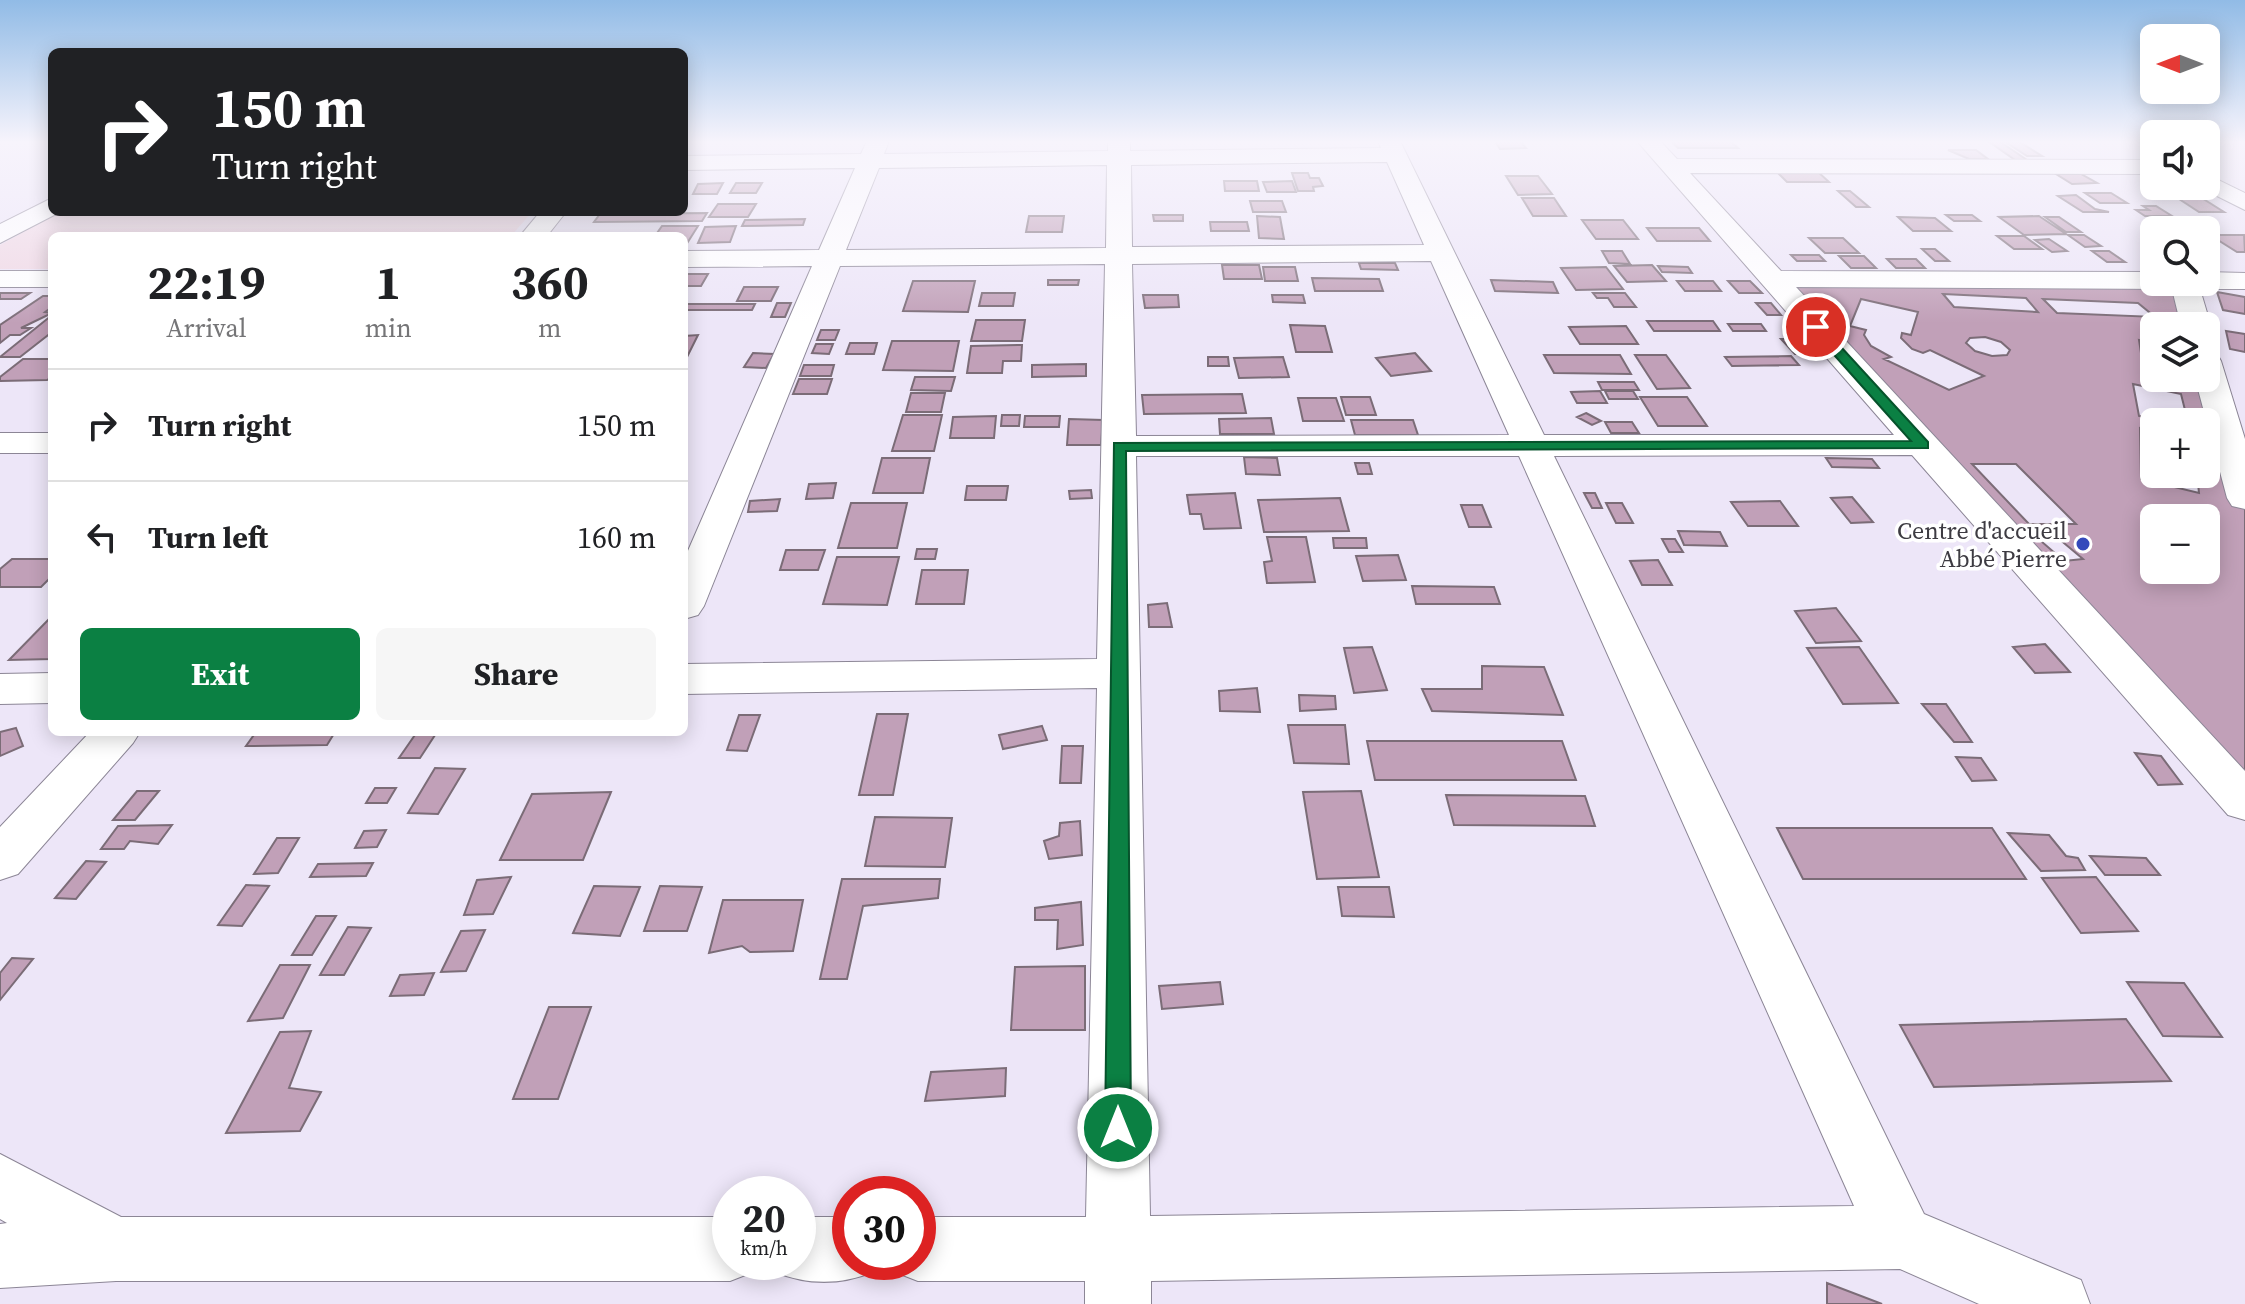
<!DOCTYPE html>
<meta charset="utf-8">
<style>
:root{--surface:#fff;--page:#f6f6f6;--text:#202124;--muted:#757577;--line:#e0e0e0;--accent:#0b8043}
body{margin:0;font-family:"Source Serif 4",serif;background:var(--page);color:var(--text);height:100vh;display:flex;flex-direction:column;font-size:30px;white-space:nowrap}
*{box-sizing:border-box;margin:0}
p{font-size:26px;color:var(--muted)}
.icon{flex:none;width:44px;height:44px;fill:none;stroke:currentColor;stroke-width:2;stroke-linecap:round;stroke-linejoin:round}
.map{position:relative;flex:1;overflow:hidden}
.sheet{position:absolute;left:48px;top:232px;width:640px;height:504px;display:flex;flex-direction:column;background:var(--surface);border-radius:12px;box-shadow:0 4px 20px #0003}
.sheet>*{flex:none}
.hud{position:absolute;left:48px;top:48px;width:640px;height:168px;border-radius:12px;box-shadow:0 4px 20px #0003;background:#202124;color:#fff;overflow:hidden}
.needle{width:52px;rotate:270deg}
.buttons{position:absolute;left:2140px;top:24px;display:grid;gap:16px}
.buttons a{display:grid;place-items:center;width:80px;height:80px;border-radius:12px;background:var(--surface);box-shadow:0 4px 20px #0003;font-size:40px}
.speed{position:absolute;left:712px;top:1176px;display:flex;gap:16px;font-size:40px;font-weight:700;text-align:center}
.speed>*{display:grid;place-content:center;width:104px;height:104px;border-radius:50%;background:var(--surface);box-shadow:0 4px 20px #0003;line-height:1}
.speed small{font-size:20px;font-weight:400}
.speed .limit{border:12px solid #d22;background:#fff;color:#111}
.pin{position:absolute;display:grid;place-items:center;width:68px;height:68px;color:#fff;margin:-34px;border:4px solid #fff;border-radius:50%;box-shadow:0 2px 8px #0007}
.me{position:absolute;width:88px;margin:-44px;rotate:0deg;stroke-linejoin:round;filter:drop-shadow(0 0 6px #0008)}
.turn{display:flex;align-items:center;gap:28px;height:168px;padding:0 32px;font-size:36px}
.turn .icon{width:104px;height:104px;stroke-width:2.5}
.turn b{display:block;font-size:56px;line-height:68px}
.eta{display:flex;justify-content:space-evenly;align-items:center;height:136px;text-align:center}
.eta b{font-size:48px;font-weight:700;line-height:56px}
.primary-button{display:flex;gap:16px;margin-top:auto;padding:16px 32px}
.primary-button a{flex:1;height:92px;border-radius:12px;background:var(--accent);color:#fff;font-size:32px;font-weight:700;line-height:92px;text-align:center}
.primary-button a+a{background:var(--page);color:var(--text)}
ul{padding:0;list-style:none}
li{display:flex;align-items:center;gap:24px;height:112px;padding:0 32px;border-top:2px solid var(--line)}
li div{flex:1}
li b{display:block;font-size:30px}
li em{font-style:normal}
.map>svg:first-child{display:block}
.education{fill:#f0d8e4}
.building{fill:#c1a0b8;stroke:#7b6c77;stroke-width:2;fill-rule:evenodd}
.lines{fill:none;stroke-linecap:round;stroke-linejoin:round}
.minor-casing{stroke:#8c8696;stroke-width:2}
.minor{fill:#fff;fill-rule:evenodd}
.route{fill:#0b8043;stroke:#07532c;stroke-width:2}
.poi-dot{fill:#3349bb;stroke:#fff;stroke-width:3}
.labels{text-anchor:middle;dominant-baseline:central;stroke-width:7;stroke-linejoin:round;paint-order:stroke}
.poi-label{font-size:24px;fill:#3d3b42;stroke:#fff;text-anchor:end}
</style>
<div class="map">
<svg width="2245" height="1304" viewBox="0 0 2245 1304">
<rect width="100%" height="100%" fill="#ede6f8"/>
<path class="education" d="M60,212H532L511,236H52V269H0V245Z"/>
<path class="building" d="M1495,141H1520L1526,148L1500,149Z
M1671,141H1730L1738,148H1678Z
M1988,141H1999L2027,160H2015Z
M2004,141H2018L2042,156H2027Z
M1948,150H1976L1988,159H1969Z
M1776,171H1817L1829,182H1787Z
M1292,173H1308L1310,178H1319L1323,186L1313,187L1314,191H1298Z
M2056,174H2081L2097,183L2072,184Z
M1506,176H1538L1552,194L1518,195Z
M1224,181H1257L1259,191H1225Z
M1292,181L1296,192H1267L1263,182Z
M723,183L717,194H693L698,184Z
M736,183H762L756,193H730Z
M1838,191H1850L1869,207H1856Z
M2085,193H2111L2127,203H2100Z
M2076,195L2095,209L2109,212H2083L2058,196Z
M2173,195H2197L2224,212H2199Z
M1522,198H1554L1566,216H1533Z
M1250,201H1282L1286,212H1253Z
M718,204H756L748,217H709Z
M2143,206H2156L2172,216H2145L2136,210H2149Z
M707,213L702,221L594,222L600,214Z
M1153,215H1183V221H1154Z
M1946,215H1972L1980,221H1954Z
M1029,216H1064L1062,232H1026Z
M1257,216L1280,217L1284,239L1259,238Z
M2039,216L2066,234L2024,235L1999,217Z
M1898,217L1935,218L1951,231H1913Z
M2045,217H2059L2081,232H2066Z
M2176,218L2193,229H2165L2148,219Z
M805,219L803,225L742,226L745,220Z
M1582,220H1623L1638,239H1596Z
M1210,222H1247L1249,231H1211Z
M662,226H698L686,245L684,236H655Z
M736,226L730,242L698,243L705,227Z
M1647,228H1699L1710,241H1657Z
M2068,235H2084L2101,246L2085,247Z
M2210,235H2244L2245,252H2237Z
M1997,236H2024L2042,249H2014Z
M1809,238H1843L1859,253H1825Z
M2049,239L2067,251L2052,252L2035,240Z
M1922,249H1935L1949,261H1935Z
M1602,251H1622L1630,264L1609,263Z
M2092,251H2109L2125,262H2107Z
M1791,255H1819L1825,261H1797Z
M1839,256H1864L1876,268H1851Z
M1887,259H1916L1925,268H1896Z
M1359,263H1395L1398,270L1361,269Z
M1222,265H1259L1262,279H1224Z
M1652,265L1666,281L1627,282L1614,266Z
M1658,266L1688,267L1692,273L1662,272Z
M1263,267H1295L1298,281H1265Z
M1606,267L1623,289L1576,290L1561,268Z
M684,274H708L701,286H684Z
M1312,278L1379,279L1383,291H1315Z
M1773,279L2184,283L2196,326H2154V378H2206V361L2245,498V803ZM2154,422H2206V474H2154ZM2154,518H2206V570H2154Z
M1048,280H1079L1078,285H1048Z
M1491,280L1553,282L1558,293L1495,291Z
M913,281H975L968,312L903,311Z
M1677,281H1713L1721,291H1685Z
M1728,281H1750L1762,293H1739Z
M744,287H778L771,301H737Z
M2217,292L2245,297V314L2223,310Z
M0,293H30L21,299H0Z
M982,293H1015L1013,306H979Z
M1593,293H1625L1636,307H1614L1608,298H1597Z
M1943,294L2026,298L2038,312L1954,307Z
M1143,295H1178L1179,307L1145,308Z
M1272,295H1303L1305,303L1273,302Z
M43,296H52V307L45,312L52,313L21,328H31L20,335H10L0,343V325Z
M1861,299L1918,312L1911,335L1902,333L1901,338L1912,349L1923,353L1930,350L1984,376L1949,390L1884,359L1891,357L1871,346L1864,335L1866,330L1850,326Z
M2043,299L2138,303L2155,317L2057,313Z
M777,303H791L785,317H771Z
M1756,303H1771L1781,315H1767Z
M684,304H755L752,310H684Z
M52,315V332L20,357H0Z
M976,320H1025L1022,341H971Z
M1647,321H1713L1720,331H1654Z
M1728,324H1761L1766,331H1733Z
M1290,325L1325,326L1332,352H1296Z
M1626,326L1638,344H1580L1569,327Z
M821,330H839L835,340H817Z
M2226,331L2245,334V352L2230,349Z
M698,335L684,363V336Z
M1985,337L2001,342L2010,350L2007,355L1992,356L1975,351L1966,343L1970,338Z
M1781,339H1802L1816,354H1795Z
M2139,340L2154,343V378H2175L2176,385L2145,379Z
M892,341H959L953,371L883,370Z
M850,343H877L874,354H846Z
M816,344H833L829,354L812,353Z
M1022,345L1021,361H1003L1002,373H967L971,346Z
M753,353L774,354L766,368L744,367Z
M1415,353L1431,371L1391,376L1376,358Z
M1544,355H1620L1631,374L1554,373Z
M1635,355H1666L1690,388L1657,389Z
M1791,356L1799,365L1732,366L1725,357Z
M1208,357H1228L1229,366H1208Z
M1283,357L1289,377L1239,378L1234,358Z
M23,359H52V377L47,380L0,381V377Z
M1086,364V376L1032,377V365Z
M804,365H834L831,376H800Z
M915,377H955L951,391L911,390Z
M799,379H832L827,394H793Z
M1598,382H1634L1639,390H1602Z
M2133,384L2181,394L2188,422H2168L2139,416Z
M1600,391L1607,403H1577L1571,392Z
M1605,391H1633L1638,399H1609Z
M911,393H945L941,412H906Z
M1242,394L1246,413L1144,414L1142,395Z
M1341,397H1370L1376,415H1346Z
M1640,397H1687L1707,426H1658Z
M1298,398H1336L1344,421H1303Z
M1586,413L1601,421L1592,425L1577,417Z
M903,415H942L934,451H892Z
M1002,415H1020L1019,426H1001Z
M996,416L994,438H950L953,417Z
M1025,416H1060L1059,427H1024Z
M1271,418L1274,434H1220L1219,419Z
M1069,419L1103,420L1101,445H1067Z
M1351,420H1413L1418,435H1355Z
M1605,422H1632L1639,433H1611Z
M2140,428L2154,431V474H2197L2199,493L2141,479Z
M1244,457L1277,458L1280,475L1246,474Z
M882,458H930L923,493H873Z
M1826,458L1872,459L1879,468L1832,467Z
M1355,463H1369L1372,474H1358Z
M1972,464H2016L2076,524H2029Z
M836,483L833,498L806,499L809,484Z
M967,486H1008L1006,500H965Z
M1091,490L1092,498L1070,499L1069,491Z
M1235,493L1241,528L1204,529L1201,514H1190L1187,495Z
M1584,493H1595L1602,508H1592Z
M1852,497L1873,522L1851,523L1831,498Z
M1340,498L1349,531L1264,532L1258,500Z
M780,499L777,511L748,512L750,501Z
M1780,501L1798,526H1748L1731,502Z
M851,503H907L897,548H838Z
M1606,503H1622L1633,523H1616Z
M1461,505H1482L1491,527H1469Z
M1678,531L1720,532L1727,546L1684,545Z
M2052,533L2083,559L2064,561L2034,535Z
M1267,537H1306L1315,582L1267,583L1264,562L1272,561Z
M1333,538H1366L1367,548H1334Z
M1662,539H1675L1683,552H1669Z
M917,549H937L935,559H915Z
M786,550H825L818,570H780Z
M1398,555L1406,580L1363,581L1356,556Z
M837,557H899L887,605L823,604Z
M12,559H52V576L41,587H0V569Z
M1658,560L1672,585H1642L1630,561Z
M922,570H968L964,604H916Z
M1412,586L1494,587L1500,604H1416Z
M1167,603L1172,627H1149L1148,605Z
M1836,608L1861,641L1816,643L1795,611Z
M52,616V659L9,660Z
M2045,644L2070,672L2035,673L2013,647Z
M1372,647L1387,690L1354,693L1344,648Z
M1859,647L1898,703L1843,704L1807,648Z
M1482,666L1544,667L1563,715L1432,711L1422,689H1482Z
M1257,688L1260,712L1220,711L1219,691Z
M1299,695L1335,696L1336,709L1300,711Z
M1922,704H1946L1972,742H1954Z
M877,714H908L893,795H859Z
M739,715H760L747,751L727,750Z
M1288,725H1345L1349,764L1294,763Z
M1042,726L1047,740L1003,749L999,735Z
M16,728L23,746L0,756V732Z
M256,732H335L327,745L246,746Z
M417,732H437L420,758H399Z
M1367,741H1562L1576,780H1375Z
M1062,746H1083L1081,783H1060Z
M2135,753L2161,756L2182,784L2158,785Z
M1956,757L1981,758L1996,780L1972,781Z
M435,768L465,769L438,814L408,813Z
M375,788H396L387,803H366Z
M137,791H159L135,820H113Z
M1361,791L1379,877L1317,879L1303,792Z
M611,792L583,860H500L532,794Z
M1446,795L1585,796L1595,826L1454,825Z
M875,817L952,818L945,867L865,866Z
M1080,821L1082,855L1049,859L1044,841L1059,836L1060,823Z
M172,825L158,844L130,841L124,849H101L118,826Z
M1777,828H1992L2026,879H1803Z
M386,830L377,847L355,848L364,831Z
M2008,833L2049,835L2066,856L2078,858L2085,870L2041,871Z
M277,838H299L278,873L254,874Z
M2090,856L2146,858L2160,875H2105Z
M86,861L106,862L76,899L55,898Z
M373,863L366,876L310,877L318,864Z
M511,877L493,914L464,915L477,880Z
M2096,877L2138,931L2081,933L2042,878Z
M842,879H940L938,898L863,906L847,979H820Z
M246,885L269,886L242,926L218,925Z
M594,886L640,887L620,936L573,933Z
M660,886L702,887L687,931H644Z
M1338,887H1389L1394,917L1342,916Z
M723,900H803L793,951L750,952L742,946L709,953Z
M1081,902L1083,945L1057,949L1058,920H1035V908Z
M316,916H336L312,955H292Z
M348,927L371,928L344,975H320Z
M485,930L466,971L441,972L461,931Z
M12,958L33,959L0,1000V973Z
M280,965H310L283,1018L248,1021Z
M1085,966V1030H1011L1015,967Z
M434,973L424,995L390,996L400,975Z
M1220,982L1223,1004L1162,1009L1159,986Z
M2127,982L2184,983L2222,1037L2163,1036Z
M549,1007H591L558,1099H513Z
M2126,1019L2171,1081L1934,1087L1900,1025Z
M311,1031L289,1088L321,1092L300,1131L226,1133L280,1032Z
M1006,1068L1005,1096L925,1101L931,1072Z
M1827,1283L1882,1304H1827Z"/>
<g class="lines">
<defs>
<path id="minor" d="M867,141H889L884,154L1108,151V141H1130V151L1381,148L1378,141H1400L1544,435H1894L1637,141H1660L1677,159L2154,160V174L1690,173L1781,271L2154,272V282H2206V272L2245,273V289H2200L2211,326L2206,332V326H2181L2172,289L1796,287L2245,771V820L2228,815L1912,455L1554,456L1924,1214L2081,1280L2090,1304H1979L1900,1269L1151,1281V1304H1085V1281H918L895,1272L891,1262H918V1217H1086L1097,688L684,694V664L1097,659L1105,264L840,266L704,606L698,615L684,619V560L812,266L684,267V251L819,250L855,168L684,170V156L861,154ZM1387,162L1424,245L1132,247L1131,165ZM1107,165L1106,248L846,250L879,168ZM1431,261L1509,435L1136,436L1132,264ZM1136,456H1519L1854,1206L1150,1216Z
M2206,174L2245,193V210L2197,186H2206Z
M52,198V212H60L0,243V224Z
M540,212H566L547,236H520Z
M0,271H52V287H0Z
M2206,352L2217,354L2221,361L2245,439V509L2232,506L2227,498L2195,378H2206Z
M0,433H52V453H0Z
M52,673V703L0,704V674Z
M90,732H140L133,743L18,874L0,880V827Z
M0,1154L121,1217H730V1262H757L753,1272L730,1281H116L0,1288V1224L7,1223L0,1219Z
M798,1217H850V1262H877L873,1272C841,1285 807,1285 775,1272L771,1262H798Z"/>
</defs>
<use href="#minor" class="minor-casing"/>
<use href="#minor" class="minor"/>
</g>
<linearGradient id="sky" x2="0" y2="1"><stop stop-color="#91bbe6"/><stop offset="0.44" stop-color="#f7f4fc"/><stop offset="1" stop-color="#f7f4fc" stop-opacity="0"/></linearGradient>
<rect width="2245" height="323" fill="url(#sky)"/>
<path class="route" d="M1811,324H1820L1928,442V448L1126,451L1131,1128L1127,1137L1118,1140L1109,1137L1105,1128L1114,443L1911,441L1811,329Z"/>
<circle class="poi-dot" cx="2083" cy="544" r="8"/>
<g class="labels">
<g class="poi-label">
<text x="2067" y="530">Centre d'accueil<tspan x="2067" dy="28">Abbé Pierre</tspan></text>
</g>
</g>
</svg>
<div class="buttons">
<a><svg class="needle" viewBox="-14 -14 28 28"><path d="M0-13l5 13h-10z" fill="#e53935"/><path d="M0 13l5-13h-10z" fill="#757577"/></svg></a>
<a><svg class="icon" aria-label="sound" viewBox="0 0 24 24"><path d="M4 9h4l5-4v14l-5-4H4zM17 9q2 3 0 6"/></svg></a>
<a><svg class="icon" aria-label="search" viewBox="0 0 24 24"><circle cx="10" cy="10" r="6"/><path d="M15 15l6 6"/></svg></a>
<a><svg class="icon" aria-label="layers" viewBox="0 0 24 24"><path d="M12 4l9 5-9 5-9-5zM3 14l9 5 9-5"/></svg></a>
<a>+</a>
<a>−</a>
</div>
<div class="speed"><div>20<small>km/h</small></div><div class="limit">30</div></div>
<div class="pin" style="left:1816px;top:327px;background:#d93025"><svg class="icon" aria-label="arrive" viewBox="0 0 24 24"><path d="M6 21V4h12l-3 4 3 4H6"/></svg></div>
<svg class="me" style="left:1118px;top:1128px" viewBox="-20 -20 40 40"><circle r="17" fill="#0b8043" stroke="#fff" stroke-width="3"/><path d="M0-11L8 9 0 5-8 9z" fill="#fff"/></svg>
<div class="hud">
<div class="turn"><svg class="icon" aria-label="right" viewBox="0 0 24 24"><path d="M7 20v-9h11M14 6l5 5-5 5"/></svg><div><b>150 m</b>Turn right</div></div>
</div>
<section class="sheet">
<div class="eta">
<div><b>22:19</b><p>Arrival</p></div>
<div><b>1</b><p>min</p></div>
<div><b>360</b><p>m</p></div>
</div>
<ul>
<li><svg class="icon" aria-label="right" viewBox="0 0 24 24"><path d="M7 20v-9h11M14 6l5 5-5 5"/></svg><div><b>Turn right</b></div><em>150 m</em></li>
<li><svg class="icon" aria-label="left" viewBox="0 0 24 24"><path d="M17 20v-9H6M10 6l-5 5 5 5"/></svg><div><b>Turn left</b></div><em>160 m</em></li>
</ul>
<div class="primary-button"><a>Exit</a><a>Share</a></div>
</section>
</div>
